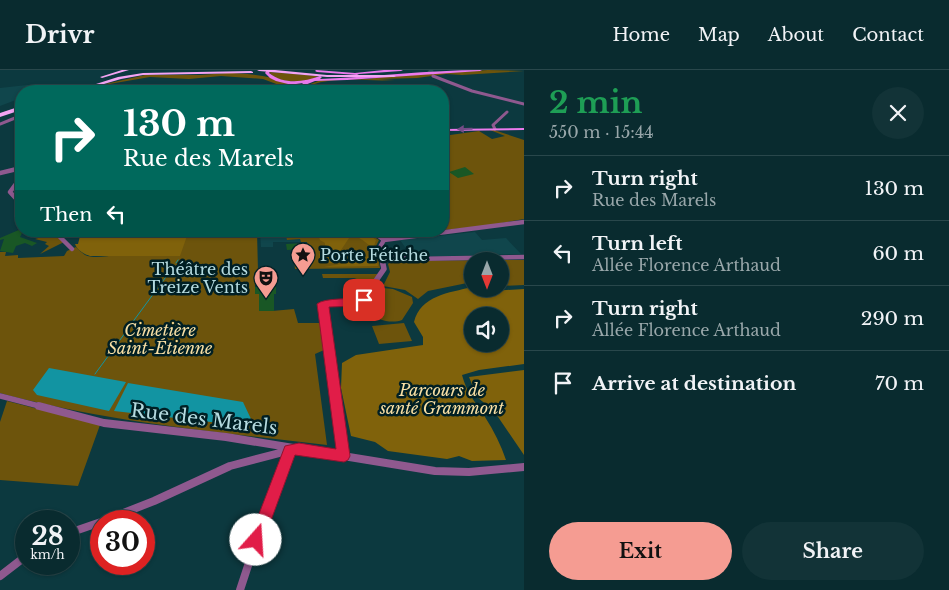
<!DOCTYPE html>
<meta charset="utf-8">
<style>
:root{--surface:#092b2f;--page:#123337;--text:#f1f3f6;--muted:#99a7aa;--line:#29474b;--accent:#f59c92}
body{margin:0;font-family:"Libre Baskerville",serif;background:var(--page);color:var(--text);height:100vh;display:flex;flex-direction:column;font-size:19px;white-space:nowrap}
*{box-sizing:border-box;margin:0}
p{font-size:16px;color:var(--muted)}
.icon{flex:none;width:28px;height:28px;fill:none;stroke:currentColor;stroke-width:2;stroke-linecap:round;stroke-linejoin:round}
.map{position:relative;flex:1;overflow:hidden}
.side{display:flex;flex-direction:column;background:var(--surface);width:425px}
.side>*{flex:none}
.banner{position:absolute;left:15px;top:15px;width:434px;height:152px;border-radius:20px;box-shadow:0 1px 4px #0004,0 0 0 1px var(--line);background:#00695c;color:#fff;overflow:hidden}
.needle{width:32px;rotate:180deg}
.buttons{position:absolute;left:464px;top:182px;display:grid;gap:10px}
.buttons a{display:grid;place-items:center;width:45px;height:45px;border-radius:50%;background:var(--surface);box-shadow:0 1px 4px #0004,0 0 0 1px var(--line);font-size:25px}
.speed{position:absolute;left:15px;top:440px;display:flex;gap:10px;font-size:25px;font-weight:700;text-align:center}
.speed>*{display:grid;place-content:center;width:65px;height:65px;border-radius:50%;background:var(--surface);box-shadow:0 1px 4px #0004,0 0 0 1px var(--line);line-height:1}
.speed small{font-size:12px;font-weight:400}
.speed .limit{border:8px solid #d22;background:#fff;color:#111}
.pin{position:absolute;display:grid;place-items:center;width:42px;height:42px;color:#fff;margin:-21px;border-radius:10px;box-shadow:0 2px 8px #0006}
.me{position:absolute;width:55px;margin:-28px;rotate:19deg;stroke-linejoin:round;filter:drop-shadow(0 0 4px #0008)}
.turn{display:flex;align-items:center;gap:18px;height:105px;padding:0 25px;font-size:22px}
.turn .icon{width:65px;height:65px;stroke-width:2.5}
.turn b{display:block;font-size:35px;line-height:42px}
.then{display:flex;align-items:center;height:48px;padding:0 25px;background:#0003;gap:10px;font-size:19px}
.round{display:grid;place-items:center;flex:none;width:52px;height:52px;border-radius:26px;background:var(--page)}
.overview{display:flex;align-items:center;justify-content:space-between;height:85px;padding:0 25px}
h1{font-size:30px;font-weight:700;line-height:38px;color:#1e9e55}
.button{display:flex;gap:10px;margin-top:auto;padding:10px 25px}
.button a{flex:1;height:58px;border-radius:30px;background:var(--accent);color:#111;font-size:20px;font-weight:700;line-height:58px;text-align:center}
.button a+a{background:var(--page);color:var(--text)}
ul{padding:0;list-style:none}
li{display:flex;align-items:center;gap:15px;height:65px;padding:0 25px;border-top:1px solid var(--line)}
li div{flex:1}
li b{display:block;font-size:19px}
li em{font-style:normal}
header{display:flex;align-items:center;gap:30px;box-sizing:border-box;height:70px;padding:0 25px;background:var(--surface);border-bottom:1px solid var(--line)}
header strong{font-size:24px}
nav{display:flex;gap:28px;margin-inline-start:auto;font-size:18px}
main{display:flex;flex:1;min-height:0}
.map>svg:first-child{display:block}
.built{fill:#10464c}
.green{fill:#6d540c}
.forest{fill:#80620b;fill-rule:evenodd}
.water{fill:#1294a2}
.lines{fill:none;stroke-linecap:round;stroke-linejoin:round}
.stream{stroke:#1294a2;stroke-width:1}
.building{fill:#195725}
.major-tunnel{stroke:#255157;stroke-width:4.5;stroke-dasharray:4.5 2.5;stroke-linecap:butt}
.minor-far3{stroke:#8f598f;stroke-width:3}
.minor-far2{stroke:#8f598f;stroke-width:4.5}
.minor-far1{stroke:#8f598f;stroke-width:5.5}
.minor{stroke:#8f598f;stroke-width:8}
.major{fill:#ea7aec;fill-rule:evenodd}
.highway{fill:#f3a4f3;fill-rule:evenodd}
.oneway{fill:#754c88}
.route{fill:#e11d48;stroke:#92132f}
.labels{text-anchor:middle;dominant-baseline:central;stroke-width:5;stroke-linejoin:round;paint-order:stroke}
.poi-label{font-size:16px;fill:#b4dadf;stroke:#001f24;text-anchor:start}
.park-label{font-size:16px;font-style:italic;fill:#f9e0a5;stroke:#001f24}
.near-street-label{font-size:19px;fill:#b4dadf;stroke:#001f24}
</style>
<header>
<strong>Drivr</strong>
<nav><a>Home</a><a>Map</a><a>About</a><a>Contact</a></nav>
</header>
<main>
<div class="map">
<svg width="524" height="520" viewBox="0 0 524 520">
<rect width="100%" height="100%" fill="#0c393f"/>
<path class="built" d="M27,15L45,21H21V28L0,36V18Z
M299,161L301,172H273V177H261L260,162Z
M475,162L482,170L506,168L521,184L412,187L400,170Z"/>
<path class="green" d="M488,0L524,1L462,5L446,4L417,8L378,9L395,10C370,12 335,6 312,15L310,21H307L305,16L321,10L375,9L368,8Z
M269,2L318,6C306,14 277,14 269,2Z
M227,3C243,3 289,6 295,21L263,9L221,6L189,9L150,7L92,17L145,5H200Z
M490,60H494L524,70V149L485,156L443,160V66L479,61L492,69L505,66Z
M38,161H52L64,172L40,184L49,176L45,174L47,172L35,169L45,166L43,163L28,167Z
M81,161H280L257,162L258,201L254,203L255,217L263,224L272,241L294,239L298,253H323L324,280L315,284L327,375C218,362 106,352 0,323V182H6L5,186L18,185V188L64,186L67,181L76,177C79,180 82,183 85,185C104,194 166,170 187,163Z
M299,161H365L379,170L376,176L380,198L295,199L294,190H310L307,172H301L300,169L287,170L286,166L299,165Z
M524,190V215L500,216V191H472V212L428,221L418,229L405,220L383,216L390,202L388,194L391,191Z
M322,204H378L370,214L354,208H323Z
M383,218L393,219L412,227L413,233L402,250C392,254 375,250 368,242C367,233 376,222 383,218Z
M404,253L412,271L379,274L372,256Z
M7,331L100,355L78,416L0,410V352Z"/>
<path class="forest" d="M317,161H364L376,170L374,176L378,196L324,197L364,190L368,186L370,176C349,157 339,166 317,161Z
M81,162L187,163H188L180,186H90C84,184 77,180 75,174H78Z
M344,166L349,168L341,180L342,190L331,193H321L319,184L325,178V173L320,170L319,167Z
M472,217V219L491,221L524,219V294L479,300L462,305C467,324 475,331 485,347C494,361 501,375 506,390L472,391L459,386L447,389L388,381L375,372L351,366L341,318L342,293L356,285L423,275V267L414,252C421,225 449,223 472,217ZM472,246H500V274H472Z
M524,300V385L494,341L477,327L469,307Z"/>
<path class="water" d="M49,298L126,312L109,341L37,325L33,320Z
M128,313L243,332L251,349L237,355L114,341Z"/>
<g class="lines">
<path class="stream" d="M176,193L178,190
M129,257L171,200
M95,304L128,259"/>
</g>
<path class="building" d="M465,97L474,104L458,108L449,102Z
M21,159L23,161L20,167L37,173L32,176L25,173L16,176L13,183L0,181L4,169L0,170V168Z
M307,173L310,190H294L292,185L301,179L287,180L286,174Z
M255,217H276V224H274V241H259V224H255Z"/>
<g class="lines">
<path class="major-tunnel" d="M429,0L434,4"/>
<path class="minor-far3" d="M433,6L472,21L524,34
M0,54L15,48
M495,59L493,55L507,42"/>
<path class="minor-far2" d="M0,103L21,98
M21,107L10,122L21,134
M54,161L72,179
M372,161L384,170
M384,170L524,152
M380,177L396,186L411,189L524,187
M383,195L380,177L384,170"/>
<path class="minor-far1" d="M0,326L43,337
M337,337L323,234L361,232L384,199L383,194"/>
<path class="minor" d="M39,336L104,353L226,367L435,401L469,402L524,397
M337,336L344,386
M103,451L154,431L230,396L295,379
M69,463L101,452
M0,506L26,486
M240,520L262,453L290,380"/>
<path class="major" d="M267,0H271L269,3C284,15 304,12 320,6L322,7L320,9C374,7 428,0 482,0L480,1L347,10L315,11L305,15L307,21H303L301,15L303,13L296,14L300,21H296L292,15L276,11L270,8L265,3Z
M316,0L355,3L384,0H403L401,1L359,4L357,5L317,2L315,1Z
M524,58V60L442,61V59Z"/>
<path class="highway" d="M122,0H129L102,8L100,7Z
M257,0H275L327,5H394L396,6L394,7H327L259,1Z
M251,1L253,2V3L143,5L121,9L80,21H74L118,7L143,3Z
M79,14L83,15L65,21H59Z
M21,36V40L0,47V43Z"/>
</g>
<defs><path id="oneway-solid" d="M-6-.8H1V-3.2L6.5 0L1 3.2V.8H-6Z" transform="scale(1.25)"/></defs>
<use class="oneway" href="#oneway-solid" transform="translate(465 59) rotate(179)"/>
<path class="route" d="M364,227L369,230L358,236L329,237L350,386L348,390L344,392L295,385L262,475L256,477L251,475L249,470L285,376L299,373L336,379L317,234C325,227 352,230 364,227Z"/>
<defs>
<symbol id="sight-pin" viewBox="-11 -11 22 30"><path d="M0 17L-7.5 6A9.5 9.5 0 1 1 7.5 6Z" fill="#f59c92" stroke="#001f24"/><path d="M0-6L1.8-2.2L6-1.7L2.9 1.2L3.7 5.4L0 3.3L-3.7 5.4L-2.9 1.2L-6-1.7L-1.8-2.2Z" fill="#111"/></symbol>
<symbol id="theatre-pin" viewBox="-11 -11 22 30"><path d="M0 17L-7.5 6A9.5 9.5 0 1 1 7.5 6Z" fill="#f59c92" stroke="#001f24"/><path d="M-5-5.5Q0-4 5-5.5V0Q5 5 0 6Q-5 5-5 0ZM-3.3-2.5H-1v1.5H-3.3ZM1-2.5H3.3v1.5H1ZM-2.8 1Q0 5.5 2.8 1Z" fill="#111"/></symbol>
</defs>
<g fill-rule="evenodd">
<use href="#sight-pin" x="289" y="171" width="28" height="38"/>
<use href="#theatre-pin" x="252" y="194" width="28" height="38"/>
</g>
<g class="labels">
<g class="poi-label">
<text x="320" y="185">Porte Fétiche</text>
<text x="248" y="199" text-anchor="end">Théâtre des<tspan x="248" dy="18">Treize Vents</tspan></text>
</g>
<g class="park-label">
<text x="160" y="260">Cimetière<tspan x="160" dy="18">Saint-Étienne</tspan></text>
<text x="442" y="320">Parcours de<tspan x="442" dy="18">santé Grammont</tspan></text>
</g>
<g class="near-street-label">
<text transform="translate(204 349) rotate(7)">Rue des Marels</text>
</g>
</g>
</svg>
<div class="buttons">
<a><svg class="needle" viewBox="-14 -14 28 28"><path d="M0-13l5 13h-10z" fill="#e53935"/><path d="M0 13l5-13h-10z" fill="#99a7aa"/></svg></a>
<a><svg class="icon" aria-label="sound" viewBox="0 0 24 24"><path d="M4 9h4l5-4v14l-5-4H4zM17 9q2 3 0 6"/></svg></a>
</div>
<div class="speed"><div>28<small>km/h</small></div><div class="limit">30</div></div>
<div class="pin" style="left:364px;top:230px;background:#d93025"><svg class="icon" aria-label="arrive" viewBox="0 0 24 24"><path d="M6 21V4h12l-3 4 3 4H6"/></svg></div>
<svg class="me" style="left:256px;top:470px" viewBox="-20 -20 40 40"><circle r="19" fill="#fff"/><path d="M0-13L10 11 0 6-10 11z" fill="#e11d48"/></svg>
<div class="banner">
<div class="turn"><svg class="icon" aria-label="right" viewBox="0 0 24 24"><path d="M7 20v-9h11M14 6l5 5-5 5"/></svg><div><b>130 m</b>Rue des Marels</div></div>
<div class="then">Then<svg class="icon" aria-label="left" viewBox="0 0 24 24"><path d="M17 20v-9H6M10 6l-5 5 5 5"/></svg></div>
</div>
</div>
<section class="side">
<div class="overview"><div><h1>2 min</h1><p>550 m · 15:44</p></div><a class="round"><svg class="icon" aria-label="close" viewBox="0 0 24 24"><path d="M6 6l12 12M18 6L6 18"/></svg></a></div>
<ul>
<li><svg class="icon" aria-label="right" viewBox="0 0 24 24"><path d="M7 20v-9h11M14 6l5 5-5 5"/></svg><div><b>Turn right</b><p>Rue des Marels</p></div><em>130 m</em></li>
<li><svg class="icon" aria-label="left" viewBox="0 0 24 24"><path d="M17 20v-9H6M10 6l-5 5 5 5"/></svg><div><b>Turn left</b><p>Allée Florence Arthaud</p></div><em>60 m</em></li>
<li><svg class="icon" aria-label="right" viewBox="0 0 24 24"><path d="M7 20v-9h11M14 6l5 5-5 5"/></svg><div><b>Turn right</b><p>Allée Florence Arthaud</p></div><em>290 m</em></li>
<li><svg class="icon" aria-label="arrive" viewBox="0 0 24 24"><path d="M6 21V4h12l-3 4 3 4H6"/></svg><div><b>Arrive at destination</b></div><em>70 m</em></li>
</ul>
<div class="button"><a>Exit</a><a>Share</a></div>
</section>
</main>
